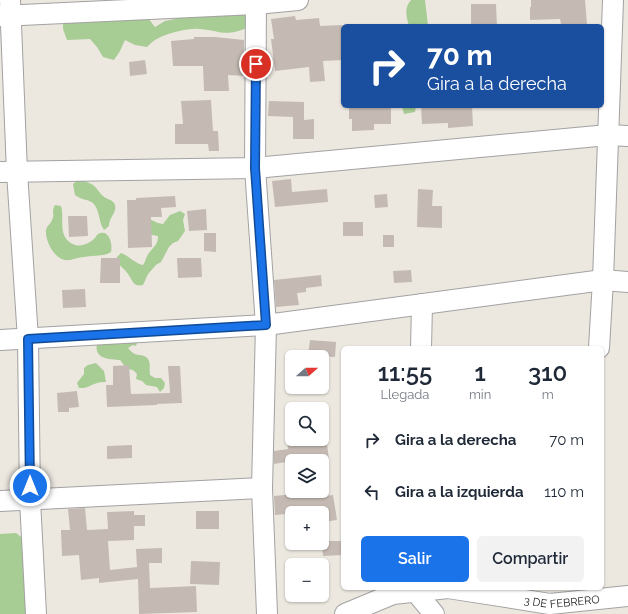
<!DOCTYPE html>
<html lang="es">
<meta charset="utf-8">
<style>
:root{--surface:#fff;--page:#f2f2f3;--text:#1f2937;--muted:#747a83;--accent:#1a73e8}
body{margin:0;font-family:Raleway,sans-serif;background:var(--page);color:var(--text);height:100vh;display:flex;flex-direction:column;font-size:15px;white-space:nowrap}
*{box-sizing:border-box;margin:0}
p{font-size:13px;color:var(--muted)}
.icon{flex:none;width:22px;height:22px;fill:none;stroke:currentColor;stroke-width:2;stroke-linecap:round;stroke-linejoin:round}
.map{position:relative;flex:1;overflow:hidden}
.drawer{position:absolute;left:341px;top:346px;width:263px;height:244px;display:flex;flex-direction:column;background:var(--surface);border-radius:6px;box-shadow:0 1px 3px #0004}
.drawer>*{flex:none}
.guide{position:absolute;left:341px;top:24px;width:263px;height:84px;border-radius:6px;box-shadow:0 1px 3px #0004;background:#1a4fa0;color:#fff;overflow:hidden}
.needle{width:26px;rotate:69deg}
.buttons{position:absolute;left:285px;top:350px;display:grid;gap:8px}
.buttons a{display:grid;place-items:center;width:44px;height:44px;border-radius:6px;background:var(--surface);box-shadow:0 1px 3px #0004;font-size:20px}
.pin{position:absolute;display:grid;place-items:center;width:34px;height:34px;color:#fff;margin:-17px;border:2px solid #fff;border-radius:50%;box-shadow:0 1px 4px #0007}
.me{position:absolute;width:44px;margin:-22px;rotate:0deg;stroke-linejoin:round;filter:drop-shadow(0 0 3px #0008)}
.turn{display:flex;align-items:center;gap:14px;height:84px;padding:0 20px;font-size:18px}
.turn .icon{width:52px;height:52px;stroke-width:2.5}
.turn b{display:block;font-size:28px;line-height:34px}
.eta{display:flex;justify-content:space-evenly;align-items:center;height:68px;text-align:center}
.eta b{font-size:24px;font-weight:600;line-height:28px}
.button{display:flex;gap:8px;margin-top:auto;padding:8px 20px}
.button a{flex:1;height:46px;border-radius:6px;background:var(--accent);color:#fff;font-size:16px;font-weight:600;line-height:46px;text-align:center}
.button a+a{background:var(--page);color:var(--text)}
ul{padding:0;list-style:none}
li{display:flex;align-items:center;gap:12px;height:52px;padding:0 20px}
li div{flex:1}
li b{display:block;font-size:15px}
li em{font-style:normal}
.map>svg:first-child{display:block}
.forest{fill:#a7cc94}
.building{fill:#c4bab3}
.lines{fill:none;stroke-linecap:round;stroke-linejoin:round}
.minor-casing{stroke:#a2a2a2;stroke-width:22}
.minor{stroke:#fff;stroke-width:20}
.route-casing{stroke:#114b97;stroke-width:10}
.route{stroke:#1a73e8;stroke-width:7}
.labels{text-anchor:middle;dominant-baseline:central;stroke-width:3;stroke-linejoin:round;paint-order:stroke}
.street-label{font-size:11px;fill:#1b1b1b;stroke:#fff}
</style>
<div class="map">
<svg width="628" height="614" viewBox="0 0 628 614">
<rect width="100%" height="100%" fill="#ece8e0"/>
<path class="forest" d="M411,0H425L428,26H409C406,16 404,8 411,0Z
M247,7V28C225,37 221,31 200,29C188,28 168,33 157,39C154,40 150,44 147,47L135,45L125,40L120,51L114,60L103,57L97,47L90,39L67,40L63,29V18H148L155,27L165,21L175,19L185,13Z
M402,106H416L415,112L404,114Z
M78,180C82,181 85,181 89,183C96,185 98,192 103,196C107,200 113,199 115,205C117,213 109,217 109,226L104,230C98,221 100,210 93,203C88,199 81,200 75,195L73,184Z
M55,205L61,206C64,216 60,229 65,237C72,248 84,248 94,239C96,237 96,236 98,234C109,228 113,244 111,252C103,257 93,255 84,257C78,257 71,261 65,260C54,258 45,241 46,230C47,225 51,224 52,220C55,214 51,212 55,205Z
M180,211L185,214L183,220L185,231L178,241L173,243L169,247L161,262L156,265L148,274L143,285C133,287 133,281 128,274C125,269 120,266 116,262L117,257L121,253C129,256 134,263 143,265C146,261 146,256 149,253C154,246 158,245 158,236L147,234V218L158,223L163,224L170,215Z
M138,340L136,346L133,345L128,348C136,359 143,352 148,359C151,363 149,370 150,375L155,378H161L165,383L164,388L160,392L157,387L146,385L142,381L136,379L137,374L133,370L127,369L120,360C109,359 94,359 97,344Z
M96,363L104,371L106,382C93,381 90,389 79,388L77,383L84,374V368L88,365Z
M16,533L25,540L35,614H0V534Z"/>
<path class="building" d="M531,0H585L587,24H561L560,19L530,20V7H531Z
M471,4H496L497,26H471Z
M295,16L296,20L319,18L320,26L342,25L343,60L323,61L325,81L310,82L309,67L275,71L271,39H274L271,19Z
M194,37H215L244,40V76L228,75L229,91H204L203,66H173L171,41L194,39Z
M145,60L147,74L130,76L129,62Z
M211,100L213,131H218L219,151H209L208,144H175V124H183L181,101Z
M269,101L304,102V120L314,119V139H293V117L268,116Z
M349,106H391V124H374V130L352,131V119H349Z
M421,106H472L473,126L448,128V123L422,124Z
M291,179L292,192L327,189L328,202L275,207L272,181Z
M418,189L433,190L432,206H442V228L417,227Z
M387,194L388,207L375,208L374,195Z
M175,196L176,207L161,208L162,217H151L152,247L128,248L127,200H136V198Z
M206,209L207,230L189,231L187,211Z
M68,216H87L88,236L69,237Z
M343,222H363V236H343Z
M204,233H216V252L204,251Z
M383,235H394V247H383Z
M101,258H120V283H100Z
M177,258H201L202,277L178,278Z
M411,270L412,282L394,283L393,271Z
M321,275L322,286L306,288V292L297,293L299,305L276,307L274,280Z
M85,289L86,307L63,308L62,290Z
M310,340L336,342L335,357L308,355Z
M129,365L131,394L170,393L168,366H180L182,403L157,404V405L107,407L106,385H113V366Z
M77,391L79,407L69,408V412H58L57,393Z
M287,439H312L313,446L327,444L329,459L292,461L274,464V451L288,449Z
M132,445V458L107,459V446Z
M294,491H319V497L333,495L337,520L322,522V513H297L275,515L274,496L295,494Z
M85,508L87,530L108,529L107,512L134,511V515H145V526H134V540L108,541L110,570L137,567L136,549L162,548V563H149L150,588L196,586L197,612L139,614L138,579L99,583V578L81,580L79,555L62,556L61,530H70L68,509Z
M196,511H219V529H196Z
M322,541H343V555L323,556Z
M191,561L220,562L219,585L190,584Z"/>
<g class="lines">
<defs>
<g id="minor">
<path d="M10,0L17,172L28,339L30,500L36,614"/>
<path d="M256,0L255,168L266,325L262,488L267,614"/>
<path d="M0,16L256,4L298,0"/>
<path d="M0,172L255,168L608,135L628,136"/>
<path d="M0,340L266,325L603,280L628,282"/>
<path d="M421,348L422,304"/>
<path d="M599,348L603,280L613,0"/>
<path d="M0,501L262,488"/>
<path d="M415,588V591L434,614"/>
<path id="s1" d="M448,588L550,604L628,596"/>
<path d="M345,614L393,594L448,588"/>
</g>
</defs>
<use href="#minor" class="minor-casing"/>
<use href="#minor" class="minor"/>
</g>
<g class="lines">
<defs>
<path id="route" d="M30,486L28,339L266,325L255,168L256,64"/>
</defs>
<use href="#route" class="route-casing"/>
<use href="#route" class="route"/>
</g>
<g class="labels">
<g class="street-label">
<text stroke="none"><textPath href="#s1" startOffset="115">3 DE FEBRERO</textPath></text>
</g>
</g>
</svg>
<div class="buttons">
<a><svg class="needle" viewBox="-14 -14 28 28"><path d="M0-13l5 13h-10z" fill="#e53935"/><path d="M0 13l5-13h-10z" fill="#747a83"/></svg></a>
<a><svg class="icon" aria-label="search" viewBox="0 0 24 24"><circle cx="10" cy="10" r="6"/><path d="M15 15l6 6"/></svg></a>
<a><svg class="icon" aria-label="layers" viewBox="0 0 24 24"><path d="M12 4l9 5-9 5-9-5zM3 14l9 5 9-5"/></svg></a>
<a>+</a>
<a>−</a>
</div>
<div class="pin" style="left:256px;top:64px;background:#d93025"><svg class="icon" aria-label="arrive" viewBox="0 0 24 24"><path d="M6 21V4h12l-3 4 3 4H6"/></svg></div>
<svg class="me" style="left:30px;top:486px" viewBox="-20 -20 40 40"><circle r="17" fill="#1a73e8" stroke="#fff" stroke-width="3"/><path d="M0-11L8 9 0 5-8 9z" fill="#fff"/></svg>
<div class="guide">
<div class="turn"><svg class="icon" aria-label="right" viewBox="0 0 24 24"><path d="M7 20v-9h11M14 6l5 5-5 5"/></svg><div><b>70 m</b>Gira a la derecha</div></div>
</div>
<section class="drawer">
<div class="eta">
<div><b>11:55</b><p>Llegada</p></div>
<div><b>1</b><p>min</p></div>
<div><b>310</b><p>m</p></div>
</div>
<ul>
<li><svg class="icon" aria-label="right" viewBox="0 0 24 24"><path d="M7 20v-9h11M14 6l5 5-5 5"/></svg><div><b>Gira a la derecha</b></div><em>70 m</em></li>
<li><svg class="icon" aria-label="left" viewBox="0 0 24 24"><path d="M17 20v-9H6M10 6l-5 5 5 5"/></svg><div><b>Gira a la izquierda</b></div><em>110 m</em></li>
</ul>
<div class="button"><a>Salir</a><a>Compartir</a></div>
</section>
</div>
